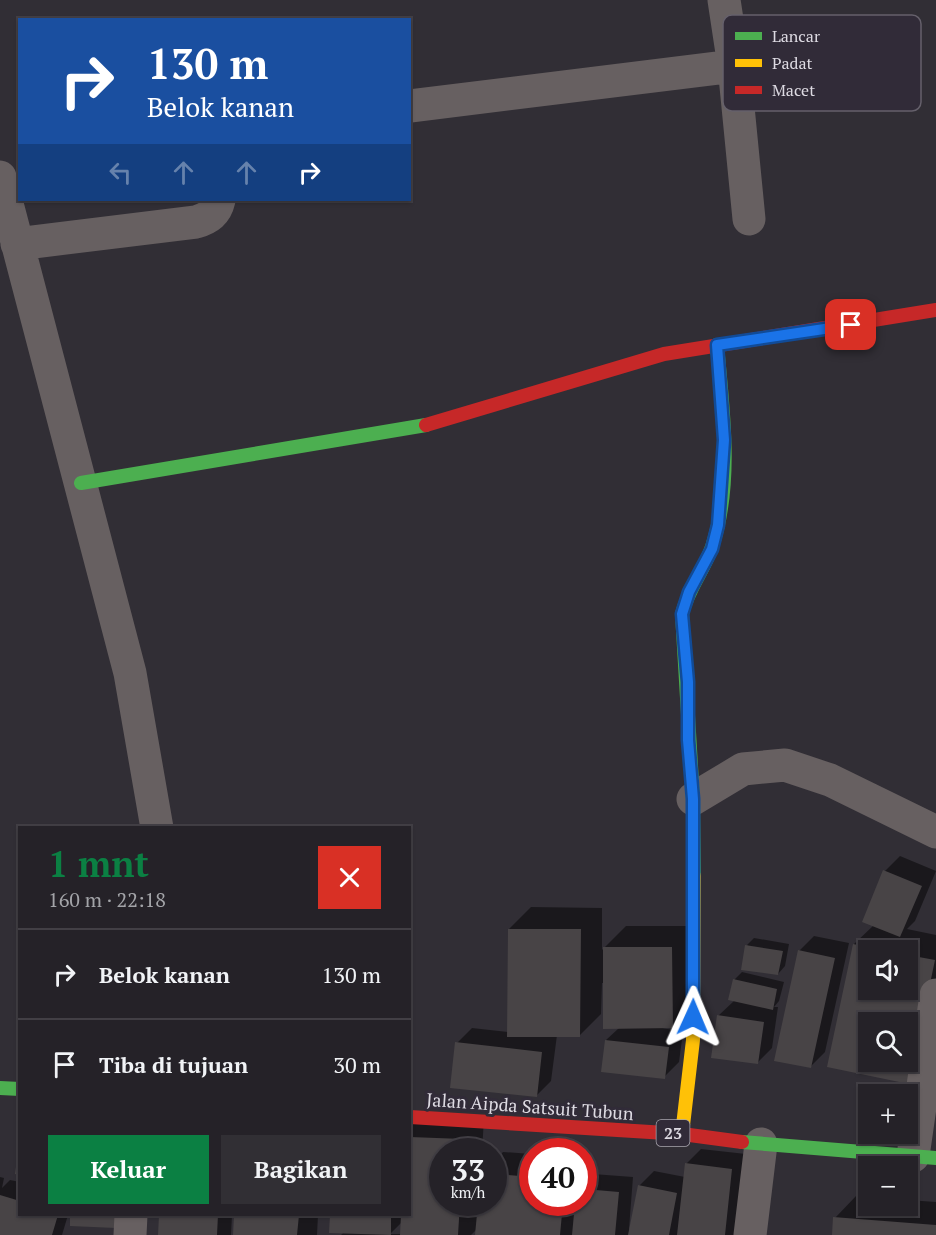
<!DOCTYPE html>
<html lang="id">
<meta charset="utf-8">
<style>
:root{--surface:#252228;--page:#312f34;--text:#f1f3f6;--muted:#a3a4a8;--line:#423f45;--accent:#0b8043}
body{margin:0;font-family:"PT Serif",serif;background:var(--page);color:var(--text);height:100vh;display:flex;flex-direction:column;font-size:22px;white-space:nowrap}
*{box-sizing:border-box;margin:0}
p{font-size:20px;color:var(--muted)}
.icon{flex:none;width:33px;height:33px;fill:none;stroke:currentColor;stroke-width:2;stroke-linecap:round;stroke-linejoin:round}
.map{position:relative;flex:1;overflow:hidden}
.sheet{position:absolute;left:18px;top:826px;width:393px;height:390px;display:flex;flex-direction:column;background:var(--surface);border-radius:0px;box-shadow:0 2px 4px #0004,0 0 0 2px var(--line)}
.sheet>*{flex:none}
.guide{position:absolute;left:18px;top:18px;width:393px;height:183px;border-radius:0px;box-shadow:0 2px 4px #0004,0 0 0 2px var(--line);background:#1a4fa0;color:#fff;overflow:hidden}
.controls{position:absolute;left:858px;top:940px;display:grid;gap:12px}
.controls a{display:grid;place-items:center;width:60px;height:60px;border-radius:0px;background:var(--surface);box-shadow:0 2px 4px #0004,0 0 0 2px var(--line);font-size:30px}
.speed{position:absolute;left:429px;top:1138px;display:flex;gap:12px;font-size:30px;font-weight:700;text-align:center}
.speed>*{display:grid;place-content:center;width:78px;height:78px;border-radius:50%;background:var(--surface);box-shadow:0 2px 4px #0004,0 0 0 2px var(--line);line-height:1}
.speed small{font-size:15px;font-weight:400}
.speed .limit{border:9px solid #d22;background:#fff;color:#111}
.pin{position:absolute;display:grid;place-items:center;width:51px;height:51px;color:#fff;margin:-26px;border-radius:12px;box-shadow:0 3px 9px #0006}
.me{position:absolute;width:66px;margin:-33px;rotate:1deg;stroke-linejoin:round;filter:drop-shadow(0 0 4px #0008)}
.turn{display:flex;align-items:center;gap:21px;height:126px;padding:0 30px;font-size:27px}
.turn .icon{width:78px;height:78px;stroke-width:2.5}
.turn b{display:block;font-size:42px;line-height:51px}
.lanes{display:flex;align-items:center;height:57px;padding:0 30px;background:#0003;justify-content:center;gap:30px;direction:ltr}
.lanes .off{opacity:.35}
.round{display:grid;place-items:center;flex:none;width:63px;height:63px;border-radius:0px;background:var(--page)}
.headline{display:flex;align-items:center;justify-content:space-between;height:102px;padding:0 30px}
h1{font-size:36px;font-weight:800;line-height:45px;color:var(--accent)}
.primary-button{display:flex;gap:12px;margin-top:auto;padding:12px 30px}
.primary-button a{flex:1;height:69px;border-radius:0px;background:var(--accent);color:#fff;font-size:24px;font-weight:800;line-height:69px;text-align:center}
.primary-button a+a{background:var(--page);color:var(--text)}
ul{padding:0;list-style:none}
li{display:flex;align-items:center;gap:18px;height:90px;padding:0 30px;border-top:2px solid var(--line)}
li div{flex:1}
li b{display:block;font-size:22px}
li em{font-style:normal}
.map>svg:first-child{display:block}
.shadow{fill:#0007;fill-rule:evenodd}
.building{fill:#484446;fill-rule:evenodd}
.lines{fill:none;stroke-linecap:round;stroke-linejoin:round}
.street{stroke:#676061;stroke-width:33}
.fast{stroke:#4caf50;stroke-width:14}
.slow{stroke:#ffc107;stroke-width:14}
.jam{stroke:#c62828;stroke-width:14}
.route-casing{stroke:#114b97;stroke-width:15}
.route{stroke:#1a73e8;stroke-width:10}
.labels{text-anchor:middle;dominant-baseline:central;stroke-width:6;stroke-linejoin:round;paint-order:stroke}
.shield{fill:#312b38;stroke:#a9a6af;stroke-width:1.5}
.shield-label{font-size:16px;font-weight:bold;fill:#dddae2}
.street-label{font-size:18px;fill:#dddae2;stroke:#312b38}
.key{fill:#312b38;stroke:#65606b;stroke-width:1.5}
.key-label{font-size:16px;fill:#dddae2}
</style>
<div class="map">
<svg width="936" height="1235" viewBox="0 0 936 1235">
<rect width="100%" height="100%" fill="#312e35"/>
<path class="shadow" d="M900,856L936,871L915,921L907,929L936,935V1032L908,1082L829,1066L854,944L874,925L885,871ZM868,951H908V990H868ZM868,1023H908V1062H868Z
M531,907L602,908V950L626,926H693L694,1005L673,1027H657L683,1032L679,1062L664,1077L606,1040L619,1028L605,983H602L601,1014L580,1035H557L551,1081L536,1096L457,1043L472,1028L508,1032L509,929Z
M814,936L849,943L825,1052L810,1067L799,951Z
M754,938L789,944L785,966L778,974L747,945Z
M742,972L784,982L779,1001L774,1007H778L772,1048L757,1063L718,1016L735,1000L730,998L735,979Z
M410,1117L484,1118L482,1152H442V1203H494V1162L503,1152L532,1154V1203H584V1158H586L584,1182L593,1174L633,1177L629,1229L631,1230L639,1186L654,1171L685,1177L686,1164L701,1149L746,1154L738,1235H477V1229L471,1235H341L344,1232L331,1215H410ZM402,1222L401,1234H390Z
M0,1177L4,1178L2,1188L10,1180L20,1182V1215H68L62,1235H0Z
M856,1196L868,1197V1206H908V1200L936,1202V1235H833L835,1218Z
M160,1215H232L231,1235H160Z
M235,1215H318L317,1235H234Z"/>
<path class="building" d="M883,870L922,886L900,937L862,922Z
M508,929H581L580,1037H507Z
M853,944L884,950L868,951V990H908V955L935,960L909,1084L827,1067ZM868,1023H908V1062H868Z
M745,945L783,951L778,975L741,970Z
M603,947H672L673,1028L603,1029Z
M798,950L835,958L811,1068L774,1061Z
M733,979L777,989L773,1010L728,1000Z
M717,1015L764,1022L758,1064L711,1058Z
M605,1040L669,1047L665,1079L601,1072Z
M455,1042L542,1052L537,1097L450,1088Z
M410,1137L463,1139L462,1152H442V1203H460L458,1235H400L401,1215H410Z
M18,1152L20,1153V1175L15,1174Z
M685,1163L732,1169L725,1235H677Z
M494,1174L532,1177V1203H563L560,1235H475L478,1203H494Z
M638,1185L677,1193L669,1235H628Z
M584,1189L619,1192L615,1235H572L575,1203H584Z
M0,1195L20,1201V1215H58L52,1235H0Z
M70,1215H116V1228L70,1226Z
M159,1215H218L217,1235H158Z
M234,1215H299L297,1235H233Z
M330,1215H391V1235L329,1233Z
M833,1217L936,1225V1235H832Z"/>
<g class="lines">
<path class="street" d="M724,0L734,66L749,219
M410,106L734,66
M0,177L130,673L157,828
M17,244L196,222C209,218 216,213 219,200
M693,799L743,769L785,765L830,780L936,832
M913,1156L936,995
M130,1235L131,1215
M750,1235L761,1144"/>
<path class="fast" d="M81,483L426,425
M694,876L693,799L682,614C688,589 704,570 712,547C733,483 723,411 717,345
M0,1088L20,1089
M742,1142L936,1158"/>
<path class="slow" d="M682,1134L693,1040L694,876"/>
<path class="jam" d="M426,425L664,354L936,310
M410,1117L682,1134L742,1142"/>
</g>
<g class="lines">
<defs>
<path id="route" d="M693,1017V799L688,740V682L682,614L689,592L712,549L718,525L724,440L717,345L851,325"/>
</defs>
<use href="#route" class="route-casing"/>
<use href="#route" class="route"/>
</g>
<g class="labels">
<rect class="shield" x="656.5" y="1120" width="33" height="26" rx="4.5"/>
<g class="shield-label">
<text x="673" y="1133">23</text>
</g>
<g class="street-label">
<text transform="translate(530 1106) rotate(4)">Jalan Aipda Satsuit Tubun</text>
</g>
</g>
<rect x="723" y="15" width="198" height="96" rx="9" class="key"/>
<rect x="735" y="32" width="27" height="8" fill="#4caf50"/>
<rect x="735" y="59" width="27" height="8" fill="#ffc107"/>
<rect x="735" y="86" width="27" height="8" fill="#c62828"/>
<g class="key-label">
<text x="772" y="42">Lancar</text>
<text x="772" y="69">Padat</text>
<text x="772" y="96">Macet</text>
</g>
</svg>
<div class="controls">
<a><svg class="icon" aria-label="sound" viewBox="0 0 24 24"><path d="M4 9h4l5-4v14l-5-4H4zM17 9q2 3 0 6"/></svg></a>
<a><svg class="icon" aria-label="search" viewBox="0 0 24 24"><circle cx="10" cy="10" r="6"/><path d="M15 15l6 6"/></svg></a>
<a>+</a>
<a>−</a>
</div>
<div class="speed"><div>33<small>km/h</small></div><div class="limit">40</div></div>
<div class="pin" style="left:851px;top:325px;background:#d93025"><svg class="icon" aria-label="arrive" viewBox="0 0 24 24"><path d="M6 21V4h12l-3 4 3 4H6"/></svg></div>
<svg class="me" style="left:693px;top:1017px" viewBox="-20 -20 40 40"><path d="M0-17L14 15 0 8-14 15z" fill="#1a73e8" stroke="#fff" stroke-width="4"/></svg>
<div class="guide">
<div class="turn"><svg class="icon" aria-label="right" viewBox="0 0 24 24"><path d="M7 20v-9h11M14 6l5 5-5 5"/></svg><div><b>130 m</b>Belok kanan</div></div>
<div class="lanes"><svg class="icon off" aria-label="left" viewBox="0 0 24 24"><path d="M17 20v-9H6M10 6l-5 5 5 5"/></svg><svg class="icon off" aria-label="ahead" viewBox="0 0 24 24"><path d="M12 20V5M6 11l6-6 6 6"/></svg><svg class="icon off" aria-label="ahead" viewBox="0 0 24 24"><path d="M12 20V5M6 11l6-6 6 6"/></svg><svg class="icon" aria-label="right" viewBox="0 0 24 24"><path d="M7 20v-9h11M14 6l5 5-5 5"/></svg></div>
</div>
<section class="sheet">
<div class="headline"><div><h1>1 mnt</h1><p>160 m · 22:18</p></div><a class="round" style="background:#d93025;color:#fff"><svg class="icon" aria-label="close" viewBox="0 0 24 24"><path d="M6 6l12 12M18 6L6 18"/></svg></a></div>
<ul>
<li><svg class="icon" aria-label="right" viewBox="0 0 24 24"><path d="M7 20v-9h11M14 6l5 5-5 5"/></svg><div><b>Belok kanan</b></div><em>130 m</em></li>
<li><svg class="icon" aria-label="arrive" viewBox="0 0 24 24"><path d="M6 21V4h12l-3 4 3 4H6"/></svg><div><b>Tiba di tujuan</b></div><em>30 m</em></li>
</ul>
<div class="primary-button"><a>Keluar</a><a>Bagikan</a></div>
</section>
</div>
